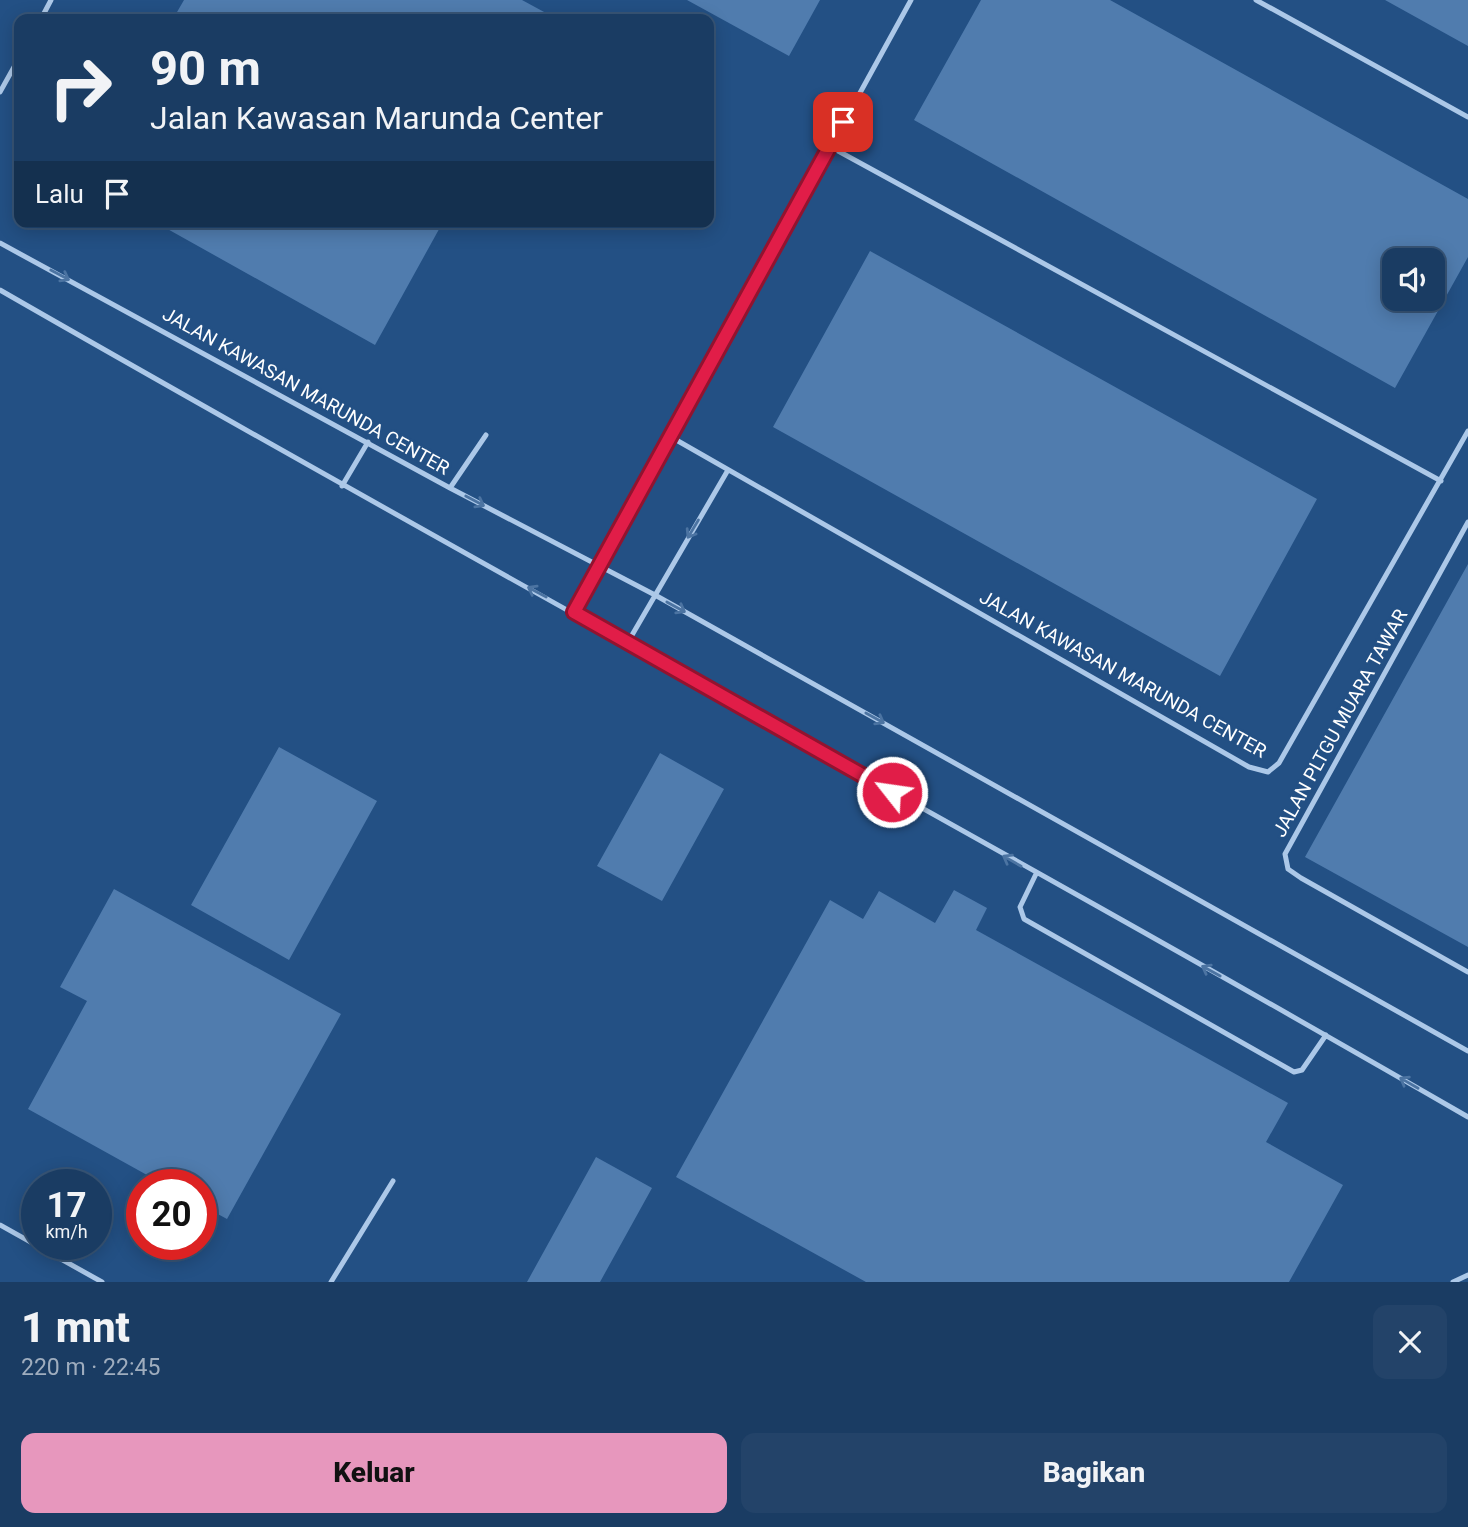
<!DOCTYPE html>
<html lang="id">
<meta charset="utf-8">
<style>
:root{--surface:#1a3c63;--page:#234369;--text:#f1f3f6;--muted:#9fadbe;--line:#385678;--accent:#e797bd}
body{margin:0;font-family:Roboto,sans-serif;background:var(--page);color:var(--text);height:100vh;display:flex;flex-direction:column;font-size:26px;white-space:nowrap}
*{box-sizing:border-box;margin:0}
p{font-size:23px;color:var(--muted)}
.icon{flex:none;width:38px;height:38px;fill:none;stroke:currentColor;stroke-width:2;stroke-linecap:round;stroke-linejoin:round}
.map{position:relative;height:1282px;overflow:hidden}
.panel{display:flex;flex-direction:column;background:var(--surface);flex:1}
.panel>*{flex:none}
.hud{position:absolute;left:14px;top:14px;width:700px;height:214px;border-radius:14px;box-shadow:0 4px 18px #0003,0 0 0 2px var(--line);background:#1a3c63;color:var(--text);overflow:hidden}
.tools{position:absolute;left:1382px;top:248px;display:grid;gap:14px}
.tools a{display:grid;place-items:center;width:63px;height:63px;border-radius:14px;background:var(--surface);box-shadow:0 4px 18px #0003,0 0 0 2px var(--line);font-size:35px}
.speed{position:absolute;left:21px;top:1169px;display:flex;gap:14px;font-size:35px;font-weight:700;text-align:center}
.speed>*{display:grid;place-content:center;width:91px;height:91px;border-radius:50%;background:var(--surface);box-shadow:0 4px 18px #0003,0 0 0 2px var(--line);line-height:1}
.speed small{font-size:18px;font-weight:400}
.speed .limit{border:10px solid #d22;background:#fff;color:#111}
.pin{position:absolute;display:grid;place-items:center;width:60px;height:60px;color:#fff;margin:-30px;border-radius:14px;box-shadow:0 4px 10px #0006}
.me{position:absolute;width:77px;margin:-38px;rotate:300deg;stroke-linejoin:round;filter:drop-shadow(0 0 5px #0008)}
.turn{display:flex;align-items:center;gap:24px;height:147px;padding:0 21px;font-size:32px}
.turn .icon{width:91px;height:91px;stroke-width:2.5}
.turn b{display:block;font-size:49px;line-height:60px}
.then{display:flex;align-items:center;height:66px;padding:0 21px;background:#0003;gap:14px;font-size:26px}
.round{display:grid;place-items:center;flex:none;width:74px;height:74px;border-radius:14px;background:var(--page)}
.headline{display:flex;align-items:center;justify-content:space-between;height:119px;padding:0 21px}
h1{font-size:42px;font-weight:800;line-height:52px}
.cta{display:flex;gap:14px;margin-top:auto;padding:14px 21px}
.cta a{flex:1;height:80px;border-radius:14px;background:var(--accent);color:#111;font-size:28px;font-weight:800;line-height:80px;text-align:center}
.cta a+a{background:var(--page);color:var(--text)}
.map>svg:first-child{display:block}
.building{fill:#507cae;fill-rule:evenodd}
.lines{fill:none;stroke-linecap:round;stroke-linejoin:round}
.lane{stroke:#acc8e8;stroke-width:5}
.oneway{stroke:#4c74a2}
.route-casing{stroke:#92132f;stroke-width:18}
.route{stroke:#e11d48;stroke-width:12}
.labels{text-anchor:middle;dominant-baseline:central;stroke-width:5;stroke-linejoin:round;paint-order:stroke}
.street-label{font-size:19px;fill:#fff;stroke:#235084}
</style>
<div class="map">
<svg width="1468" height="1282" viewBox="0 0 1468 1282">
<rect width="100%" height="100%" fill="#235084"/>
<path class="building" d="M184,0H522L557,19H173Z
M687,0H820L789,56Z
M981,0H1110L1468,199V257L1395,388L914,120ZM1395,261H1433V299H1395Z
M1385,0H1468V46Z
M155,222H443L375,345Z
M870,251L1317,499L1220,676L773,427Z
M1468,564V947L1305,857Z
M279,747L377,801L289,960L191,905Z
M660,753L724,789L662,901L597,866Z
M114,889L341,1014L227,1219L201,1205V1185H165L28,1109L87,1001L60,987Z
M954,890L987,908L976,930L1288,1103L1266,1142L1343,1185L1289,1282H866L676,1177L830,900L863,919L879,891L935,923Z
M596,1157L652,1188L600,1282H527Z"/>
<g class="lines">
<path class="lane" d="M911,0L671,437L1249,767L1268,772L1279,763L1468,431
M1256,0L1468,117
M41,19L51,0
M0,92L19,58
M829,146L1441,481
M0,243L450,488L655,595L1468,1051
M0,290C487,570 981,836 1468,1117
M342,486L368,442
M450,488L486,435
M1468,522L1285,854L1288,869L1301,878L1468,972
M574,612L671,437
M628,642L728,470
M1036,874L1020,907L1024,919L1294,1072L1302,1070L1326,1035
M0,1225L102,1282
M331,1282L393,1181
M1453,1282L1468,1275"/>
</g>
<defs><path id="oneway-shaft" d="M-6 0H5M1.5-3L5.5 0L1.5 3" fill="none" stroke-width="1.6" stroke-linecap="round" stroke-linejoin="round" transform="scale(1.75)"/></defs>
<g class="oneway">
<use href="#oneway-shaft" transform="translate(60 275) rotate(28)"/>
<use href="#oneway-shaft" transform="translate(475 501) rotate(28)"/>
<use href="#oneway-shaft" transform="translate(693 529) rotate(121)"/>
<use href="#oneway-shaft" transform="translate(537 592) rotate(-152)"/>
<use href="#oneway-shaft" transform="translate(676 607) rotate(29)"/>
<use href="#oneway-shaft" transform="translate(875 718) rotate(29)"/>
<use href="#oneway-shaft" transform="translate(1012 861) rotate(-150)"/>
<use href="#oneway-shaft" transform="translate(1211 971) rotate(-151)"/>
<use href="#oneway-shaft" transform="translate(1409 1083) rotate(-150)"/>
</g>
<g class="lines">
<defs>
<path id="route" d="M843,122L574,612L892,792"/>
</defs>
<use href="#route" class="route-casing"/>
<use href="#route" class="route"/>
</g>
<g class="labels">
<g class="street-label">
<text transform="translate(306 391) rotate(29)">JALAN KAWASAN MARUNDA CENTER</text>
<text transform="translate(1123 674) rotate(29)">JALAN KAWASAN MARUNDA CENTER</text>
<text transform="translate(1340 723) rotate(-61)">JALAN PLTGU MUARA TAWAR</text>
</g>
</g>
</svg>
<div class="tools">
<a><svg class="icon" aria-label="sound" viewBox="0 0 24 24"><path d="M4 9h4l5-4v14l-5-4H4zM17 9q2 3 0 6"/></svg></a>
</div>
<div class="speed"><div>17<small>km/h</small></div><div class="limit">20</div></div>
<div class="pin" style="left:843px;top:122px;background:#d93025"><svg class="icon" aria-label="arrive" viewBox="0 0 24 24"><path d="M6 21V4h12l-3 4 3 4H6"/></svg></div>
<svg class="me" style="left:892px;top:792px" viewBox="-20 -20 40 40"><circle r="17" fill="#e11d48" stroke="#fff" stroke-width="3"/><path d="M0-11L8 9 0 5-8 9z" fill="#fff"/></svg>
<div class="hud">
<div class="turn"><svg class="icon" aria-label="right" viewBox="0 0 24 24"><path d="M7 20v-9h11M14 6l5 5-5 5"/></svg><div><b>90 m</b>Jalan Kawasan Marunda Center</div></div>
<div class="then">Lalu<svg class="icon" aria-label="arrive" viewBox="0 0 24 24"><path d="M6 21V4h12l-3 4 3 4H6"/></svg></div>
</div>
</div>
<section class="panel">
<div class="headline"><div><h1>1 mnt</h1><p>220 m · 22:45</p></div><a class="round"><svg class="icon" aria-label="close" viewBox="0 0 24 24"><path d="M6 6l12 12M18 6L6 18"/></svg></a></div>
<div class="cta"><a>Keluar</a><a>Bagikan</a></div>
</section>
